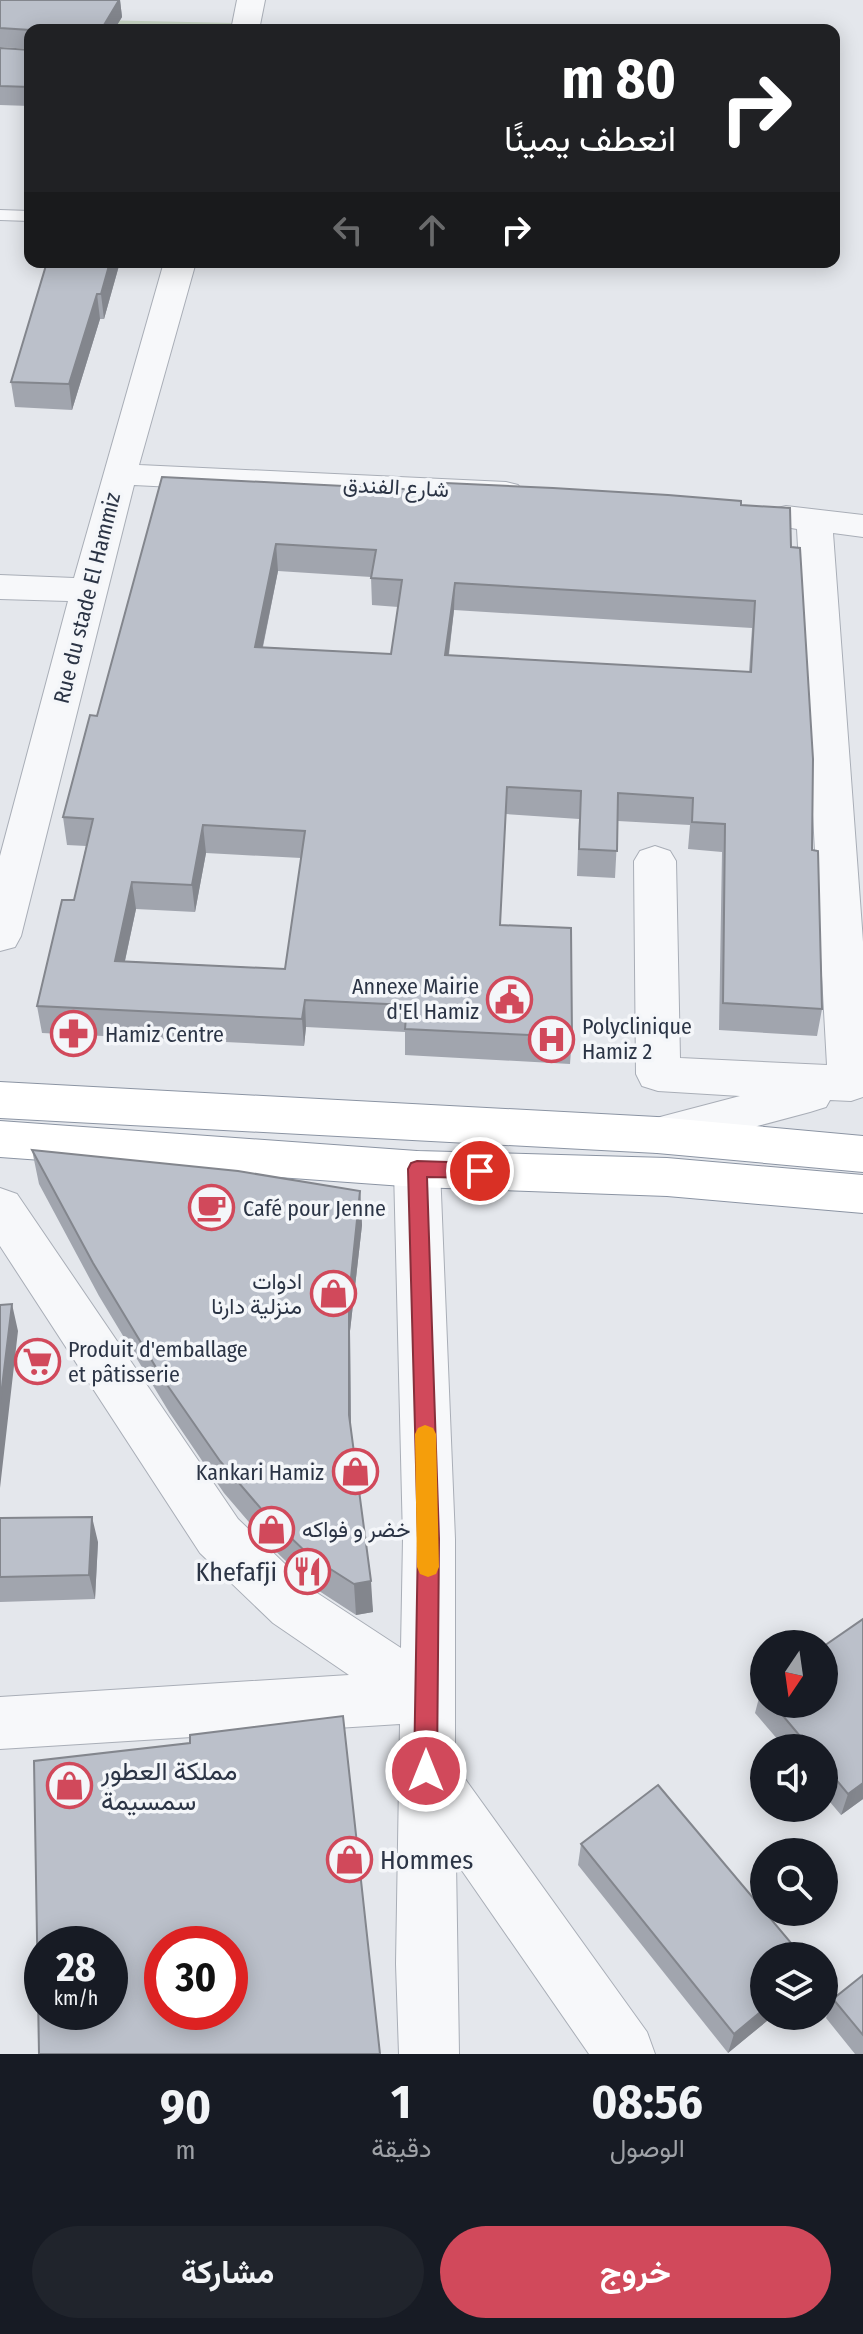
<!DOCTYPE html>
<html lang="ar">
<meta charset="utf-8">
<style>
:root{--surface:#171b24;--page:#20242c;--text:#f1f3f6;--muted:#9ea1a6;--accent:#d1495b}
body{margin:0;font-family:"Fira Sans Condensed",Vazirmatn,sans-serif;background:var(--page);color:var(--text);direction:rtl;height:100vh;display:flex;flex-direction:column;font-size:30px;white-space:nowrap}
*{box-sizing:border-box;margin:0}
p{font-size:26px;color:var(--muted)}
.icon{flex:none;width:44px;height:44px;fill:none;stroke:currentColor;stroke-width:2;stroke-linecap:round;stroke-linejoin:round}
.map{position:relative;height:2054px;overflow:hidden;direction:ltr}
.drawer{display:flex;flex-direction:column;background:var(--surface);flex:1}
.drawer>*{flex:none}
.hud{position:absolute;left:24px;top:24px;width:816px;height:244px;border-radius:16px;box-shadow:0 4px 20px #0003;direction:rtl;background:#202124;color:#fff;overflow:hidden}
.needle{width:52px;rotate:193deg}
.tools{position:absolute;left:750px;top:1630px;display:grid;gap:16px}
.tools a{display:grid;place-items:center;width:88px;height:88px;border-radius:50%;background:var(--surface);box-shadow:0 4px 20px #0003;font-size:40px}
.speed{position:absolute;left:24px;top:1926px;display:flex;gap:16px;font-size:40px;font-weight:700;text-align:center}
.speed>*{display:grid;place-content:center;width:104px;height:104px;border-radius:50%;background:var(--surface);box-shadow:0 4px 20px #0003;line-height:1}
.speed small{font-size:20px;font-weight:400}
.speed .limit{border:12px solid #d22;background:#fff;color:#111}
.pin{position:absolute;display:grid;place-items:center;width:68px;height:68px;color:#fff;margin:-34px;border:4px solid #fff;border-radius:50%;box-shadow:0 2px 8px #0007}
.me{position:absolute;width:88px;margin:-44px;rotate:0deg;stroke-linejoin:round;filter:drop-shadow(0 0 6px #0008)}
.turn{display:flex;align-items:center;gap:28px;height:168px;padding:0 32px;font-size:36px}
.turn .icon{width:104px;height:104px;stroke-width:2.5}
.turn b{display:block;font-size:56px;line-height:68px}
.lanes{display:flex;align-items:center;height:76px;padding:0 32px;background:#0003;justify-content:center;gap:40px;direction:ltr}
.lanes .off{opacity:.35}
.eta{display:flex;justify-content:space-evenly;align-items:center;height:136px;text-align:center}
.eta b{font-size:48px;font-weight:700;line-height:56px}
.action{display:flex;gap:16px;margin-top:auto;padding:16px 32px}
.action a{flex:1;height:92px;border-radius:48px;background:var(--accent);color:#fff;font-size:32px;font-weight:700;line-height:92px;text-align:center}
.action a+a{background:var(--page);color:var(--text)}
.map>svg:first-child{display:block}
.green{fill:#c9d6c5}
.lines{fill:none;stroke-linecap:round;stroke-linejoin:round}
.service-casing{stroke:#a9aeb7;stroke-width:2}
.minor-casing{stroke:#a9aeb7;stroke-width:2}
.trunk-casing{stroke:#8b94a3;stroke-width:2}
.service{fill:#f7f8fa;fill-rule:evenodd}
.minor{fill:#f7f8fa;fill-rule:evenodd}
.trunk{fill:#fff;fill-rule:evenodd}
.wall{fill:#a1a5ae;fill-rule:evenodd}
.shaded-wall{fill:#83868d}
.building{fill:#bbc0ca;stroke:#83868d;stroke-width:2;fill-rule:evenodd}
.route{fill:#d1495b;stroke:#882f3b;stroke-width:2}
.slow{fill:#f59e0b}
.labels{text-anchor:middle;dominant-baseline:central;stroke-width:7;stroke-linejoin:round;paint-order:stroke}
.street-label{font-size:22px;fill:#2b3445;stroke:#f4f6f9}
.poi-label{font-size:22px;fill:#2b3445;stroke:#f4f6f9;text-anchor:start}
.near-poi-label{font-size:26px;fill:#2b3445;stroke:#f4f6f9;text-anchor:start}
</style>
<div class="map">
<svg width="863" height="2054" viewBox="0 0 863 2054">
<rect width="100%" height="100%" fill="#e4e7ec"/>
<path class="green" d="M0,18L235,23L233,30H30Z"/>
<g class="lines">
<defs>
<path id="service" d="M0,210L30,211V221L0,220Z"/>
<path id="minor" d="M237,0H265L259,30H231Z
M164,262H196L139,465L506,482L518,485L524,493L518,501L506,504L134,485L21,936L15,947L0,951V856L68,601L0,599V575L74,578Z
M786,506L863,515V537L833,533L863,942V1097L851,1101L830,1100L826,1107L810,1112L657,1153L641,1148L634,1135L641,1122L740,1096L658,1091L642,1086L636,1074L634,861L640,851L655,846L670,851L676,861L680,1058L827,1065L797,529L773,525L768,517L773,509Z
M417,1151L433,1156L440,1169L455,1539V1765L647,2032L655,2054H589L456,1862L459,2054H399L396,1964L400,1724L0,1749V1697L349,1675L273,1623L200,1553L0,1246V1188L17,1194L238,1519L311,1589L401,1648L403,1539L394,1169L401,1156Z"/>
<path id="trunk" d="M0,1082L657,1117L863,1136V1172L657,1153L0,1118Z
M0,1121L417,1151L667,1158L863,1175V1213L667,1196L417,1187L0,1157Z"/>
</defs>
<use href="#service" class="service-casing"/>
<use href="#minor" class="minor-casing"/>
<use href="#trunk" class="trunk-casing"/>
<use href="#service" class="service"/>
<use href="#minor" class="minor"/>
<use href="#trunk" class="trunk"/>
</g>
<path class="wall" d="M0,0H120L122,17L114,30H30V106L0,105V48L30,50V49L0,47Z
M120,262L104,319H100L72,410L15,407L11,382Z
M162,477L741,505L791,547L822,1009L817,1036L719,1030L722,852L688,849L690,825L618,821L615,878L577,876L579,819L506,814L500,925L572,1037L570,1064L405,1055V1032L306,1027L304,1046L42,1033L37,1006L74,900L86,846L67,845L63,817L97,716ZM278,571L371,577L372,605L398,607L391,654L263,647ZM454,610L752,628L749,672L449,655ZM206,853L301,858L285,969L125,961L136,909L195,912Z
M32,1150L360,1191L362,1225L350,1331L351,1427L373,1612L356,1615L313,1587L266,1542L224,1493L169,1412L99,1296L39,1184Z
M0,1518L98,1542L95,1599L0,1602Z
M764,1687V1704H824L863,1799L841,1815L824,1795V1748H785L755,1713L761,1690Z
M581,1844L764,2016H773L728,2053L578,1865Z
M863,1975V2054H855L826,2018L833,1999Z"/>
<path class="shaded-wall" d="M119,0H120L122,17L114,30H101Z
M110,262H120L104,319L101,294Z
M97,294L100,319L72,410L69,384Z
M276,544L278,571L257,674L255,647Z
M455,583L454,610L445,683V655Z
M203,825L206,853L195,912L192,885Z
M132,882L136,909L119,988L115,961Z
M305,1000L306,1027L304,1046L302,1019Z
M360,1191L362,1225L350,1331L351,1447L349,1415V1297Z
M12,1304L18,1331L0,1488V1404Z
M92,1517L98,1542L95,1599L89,1575Z
M371,1581L373,1612L356,1615L354,1584Z
M863,1783V1799L841,1815L848,1794Z
M764,2009V2016H773L728,2053L734,2034Z"/>
<path class="building" d="M0,0H119L101,30H30V87L0,86V48L30,50V30L0,28Z
M47,262H110L101,294H97L69,384L11,382Z
M162,477L444,491L446,483L553,488L668,495L741,501V505L790,508L791,547L800,548L813,759L812,850L818,851L822,1009L723,1003L725,824L692,822L693,798L618,793L617,851L579,849L581,791L507,787L500,925L571,928L572,1037L405,1029L407,1005L305,1000L302,1019L37,1006L62,900H74L93,819L63,817L90,715L97,716ZM276,544L376,550L371,578L402,580L391,654L255,647ZM455,583L755,601L751,672L445,655ZM203,825L305,831L285,969L115,961L132,882L192,885Z
M32,1150L238,1171L360,1191L349,1297V1415L371,1581L354,1584L310,1556L263,1511L220,1461L163,1379L93,1263Z
M12,1304L0,1404V1305Z
M92,1517L89,1575L0,1577V1518Z
M863,1619V1783L848,1794L824,1765V1748H810L773,1704H824V1646Z
M343,1716L380,2054H39L34,1761L190,1743V1735ZM42,1944H110V2012H42ZM162,1944H230V2012H162Z
M658,1785L802,1956H764V2009L734,2034L581,1844Z
M863,1975V2035L833,1999Z"/>
<path class="route" d="M417,1161L480,1163L487,1165L489,1171L487,1176L480,1178L427,1177L439,1539L437,1771L434,1779L426,1783L418,1779L414,1771L418,1539L408,1169L411,1163Z"/>
<path class="slow" d="M425,1425L433,1428L436,1434L439,1567L436,1574L428,1577L420,1574L417,1567L415,1434L418,1428Z"/>
<defs>
<symbol id="civic-ring" viewBox="-11 -11 22 22"><circle r="9.5" fill="#f4f6f9" stroke="#d1495b" stroke-width="1.5"/><path d="M-.6-6.5H3V-4.5H.6V-3L4-1V1h2V6H-6V1h2V-1L-.6-3ZM-1.2 2.5V6h2.4V2.5Z" fill="#d1495b"/></symbol>
<symbol id="pharmacy-ring" viewBox="-11 -11 22 22"><circle r="9.5" fill="#f4f6f9" stroke="#d1495b" stroke-width="1.5"/><path d="M-2-6h4v4h4v4h-4v4h-4v-4h-4v-4h4Z" fill="#d1495b"/></symbol>
<symbol id="hospital-ring" viewBox="-11 -11 22 22"><circle r="9.5" fill="#f4f6f9" stroke="#d1495b" stroke-width="1.5"/><path d="M-5-5h3v3.5h4V-5h3V5h-3V1.5h-4V5h-3Z" fill="#d1495b"/></symbol>
<symbol id="cafe-ring" viewBox="-11 -11 22 22"><circle r="9.5" fill="#f4f6f9" stroke="#d1495b" stroke-width="1.5"/><path d="M-5.5-4.5H6V0H3Q3 3.5 0 3.5H-2.5Q-5.5 3.5-5.5 0ZM3-3.2v2h1.7v-2ZM-6 4.5H4V6H-6Z" fill="#d1495b"/></symbol>
<symbol id="shop-ring" viewBox="-11 -11 22 22"><circle r="9.5" fill="#f4f6f9" stroke="#d1495b" stroke-width="1.5"/><path d="M-5-2.5h2.3a2.7 3.5 0 0 1 5.4 0H5L5.5 6h-11ZM-1.5-2.5h3a1.5 2.3 0 0 0-3 0Z" fill="#d1495b"/></symbol>
<symbol id="supermarket-ring" viewBox="-11 -11 22 22"><circle r="9.5" fill="#f4f6f9" stroke="#d1495b" stroke-width="1.5"/><path d="M-6-5.5h2.5l.6 2H6L4.5 2H-2.5L-4.4-4H-6ZM-1.5 3.2a1.3 1.3 0 1 0 .1 0ZM3 3.2a1.3 1.3 0 1 0 .1 0Z" fill="#d1495b"/></symbol>
<symbol id="restaurant-ring" viewBox="-11 -11 22 22"><circle r="9.5" fill="#f4f6f9" stroke="#d1495b" stroke-width="1.5"/><path d="M-5-6h1v4h1v-4h1v4h1v-4h1v5L-1.5 .5V6h-2V.5L-5-1ZM5-6V6H3V1.5H1.5Q1.5-4 5-6Z" fill="#d1495b"/></symbol>
</defs>
<g fill-rule="evenodd">
<use href="#civic-ring" x="484" y="974" width="51" height="51"/>
<use href="#pharmacy-ring" x="48" y="1008" width="51" height="51"/>
<use href="#hospital-ring" x="526" y="1014" width="51" height="51"/>
<use href="#cafe-ring" x="186" y="1182" width="51" height="51"/>
<use href="#shop-ring" x="308" y="1268" width="51" height="51"/>
<use href="#supermarket-ring" x="12" y="1336" width="51" height="51"/>
<use href="#shop-ring" x="330" y="1446" width="51" height="51"/>
<use href="#shop-ring" x="246" y="1504" width="51" height="51"/>
<use href="#restaurant-ring" x="282" y="1546" width="51" height="51"/>
<use href="#shop-ring" x="44" y="1760" width="51" height="51"/>
<use href="#shop-ring" x="324" y="1834" width="51" height="51"/>
</g>
<g class="labels">
<g class="street-label">
<text transform="translate(396 487) rotate(3)">شارع الفندق</text>
<text transform="translate(87 598) rotate(-76)">Rue du stade El Hammiz</text>
</g>
<g class="poi-label">
<text x="479" y="986" text-anchor="end">Annexe Mairie<tspan x="479" dy="25">d'El Hamiz</tspan></text>
<text x="582" y="1026">Polyclinique<tspan x="582" dy="25">Hamiz 2</tspan></text>
<text x="105" y="1034">Hamiz Centre</text>
<text x="243" y="1208">Café pour Jenne</text>
<text x="302" y="1281" text-anchor="end">ادوات<tspan x="302" dy="25">منزلية دارنا</tspan></text>
<text x="68" y="1349">Produit d'emballage<tspan x="68" dy="25">et pâtisserie</tspan></text>
<text x="324" y="1472" text-anchor="end">Kankari Hamiz</text>
<text x="302" y="1529">خضر و فواكه</text>
</g>
<g class="near-poi-label">
<text x="277" y="1572" text-anchor="end">Khefafji</text>
<text x="101" y="1771">مملكة العطور<tspan x="101" dy="30">سمسيمة</tspan></text>
<text x="380" y="1860">Hommes</text>
</g>
</g>
</svg>
<div class="tools">
<a><svg class="needle" viewBox="-14 -14 28 28"><path d="M0-13l5 13h-10z" fill="#e53935"/><path d="M0 13l5-13h-10z" fill="#9ea1a6"/></svg></a>
<a><svg class="icon" aria-label="sound" viewBox="0 0 24 24"><path d="M4 9h4l5-4v14l-5-4H4zM17 9q2 3 0 6"/></svg></a>
<a><svg class="icon" aria-label="search" viewBox="0 0 24 24"><circle cx="10" cy="10" r="6"/><path d="M15 15l6 6"/></svg></a>
<a><svg class="icon" aria-label="layers" viewBox="0 0 24 24"><path d="M12 4l9 5-9 5-9-5zM3 14l9 5 9-5"/></svg></a>
</div>
<div class="speed"><div>28<small>km/h</small></div><div class="limit">30</div></div>
<div class="pin" style="left:480px;top:1171px;background:#d93025"><svg class="icon" aria-label="arrive" viewBox="0 0 24 24"><path d="M6 21V4h12l-3 4 3 4H6"/></svg></div>
<svg class="me" style="left:426px;top:1771px" viewBox="-20 -20 40 40"><circle r="17" fill="#d1495b" stroke="#fff" stroke-width="3"/><path d="M0-11L8 9 0 5-8 9z" fill="#fff"/></svg>
<div class="hud">
<div class="turn"><svg class="icon" aria-label="right" viewBox="0 0 24 24"><path d="M7 20v-9h11M14 6l5 5-5 5"/></svg><div><b>80 m</b>انعطف يمينًا</div></div>
<div class="lanes"><svg class="icon off" aria-label="left" viewBox="0 0 24 24"><path d="M17 20v-9H6M10 6l-5 5 5 5"/></svg><svg class="icon off" aria-label="ahead" viewBox="0 0 24 24"><path d="M12 20V5M6 11l6-6 6 6"/></svg><svg class="icon" aria-label="right" viewBox="0 0 24 24"><path d="M7 20v-9h11M14 6l5 5-5 5"/></svg></div>
</div>
</div>
<section class="drawer">
<div class="eta">
<div><b>08:56</b><p>الوصول</p></div>
<div><b>1</b><p>دقيقة</p></div>
<div><b>90</b><p>m</p></div>
</div>
<div class="action"><a>خروج</a><a>مشاركة</a></div>
</section>
